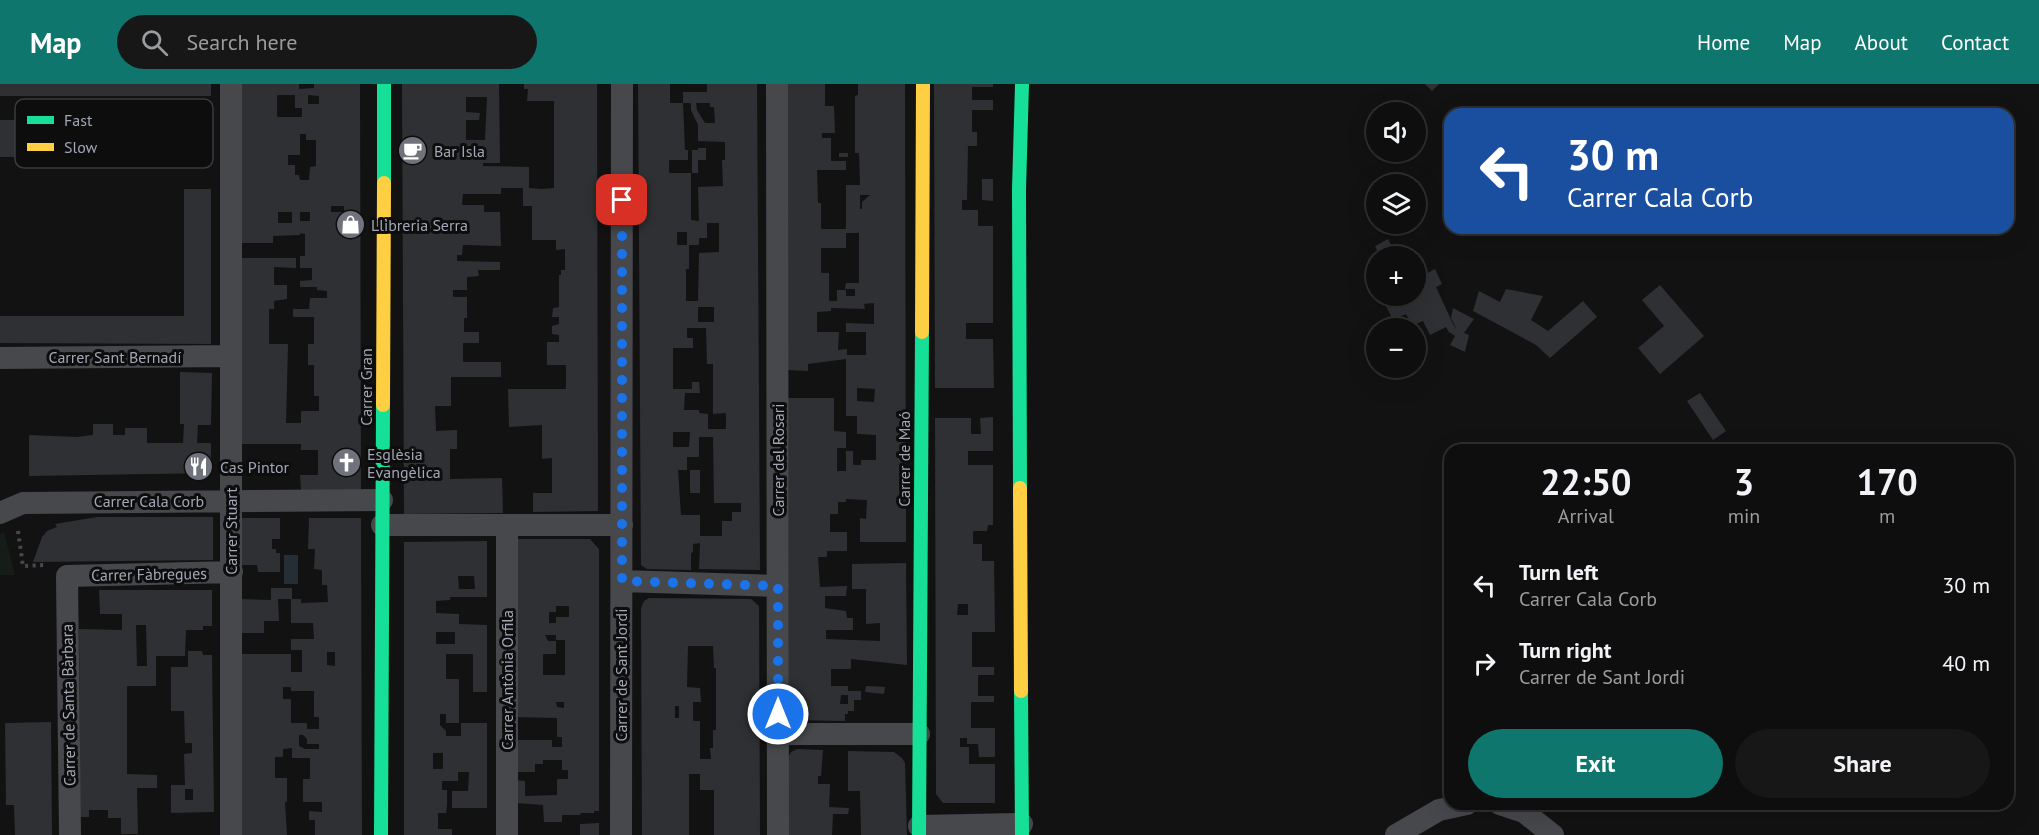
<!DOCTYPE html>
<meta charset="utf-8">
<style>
:root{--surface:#0e0e0e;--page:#171717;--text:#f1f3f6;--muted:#9b9c9e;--line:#2e2e2e;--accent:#0f766e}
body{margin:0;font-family:"PT Sans",sans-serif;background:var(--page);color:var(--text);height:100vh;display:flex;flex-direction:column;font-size:22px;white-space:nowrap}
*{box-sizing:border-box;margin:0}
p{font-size:20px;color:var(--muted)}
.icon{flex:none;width:33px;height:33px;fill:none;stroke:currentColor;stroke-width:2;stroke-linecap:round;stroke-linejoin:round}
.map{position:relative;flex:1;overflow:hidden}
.details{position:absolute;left:1444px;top:360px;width:570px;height:366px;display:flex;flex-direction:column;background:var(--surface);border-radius:18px;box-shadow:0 6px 24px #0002,0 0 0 2px var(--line)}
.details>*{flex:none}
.top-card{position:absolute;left:1444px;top:24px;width:570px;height:126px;border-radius:18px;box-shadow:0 6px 24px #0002,0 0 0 2px var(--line);background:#1a4fa0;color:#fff;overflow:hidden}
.tools{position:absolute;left:1366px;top:18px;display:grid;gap:12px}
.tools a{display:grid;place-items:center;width:60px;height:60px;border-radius:50%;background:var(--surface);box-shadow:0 6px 24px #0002,0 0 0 2px var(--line);font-size:30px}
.pin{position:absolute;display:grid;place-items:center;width:51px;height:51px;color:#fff;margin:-26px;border-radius:12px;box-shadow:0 3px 9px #0006}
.me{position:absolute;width:66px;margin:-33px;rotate:0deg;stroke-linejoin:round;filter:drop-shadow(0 0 4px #0008)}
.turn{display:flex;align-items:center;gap:21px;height:126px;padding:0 24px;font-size:27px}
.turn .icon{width:78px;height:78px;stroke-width:2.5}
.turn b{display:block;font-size:42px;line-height:51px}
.eta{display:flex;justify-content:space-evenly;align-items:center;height:102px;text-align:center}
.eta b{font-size:36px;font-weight:600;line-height:42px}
.action{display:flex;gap:12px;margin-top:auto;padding:12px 24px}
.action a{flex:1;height:69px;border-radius:36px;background:var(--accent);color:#fff;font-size:24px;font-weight:600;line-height:69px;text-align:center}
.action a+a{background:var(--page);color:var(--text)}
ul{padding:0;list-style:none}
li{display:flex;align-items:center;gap:18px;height:78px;padding:0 24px}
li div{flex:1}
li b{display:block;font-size:22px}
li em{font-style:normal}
header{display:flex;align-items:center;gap:36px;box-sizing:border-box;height:84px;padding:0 30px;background:var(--accent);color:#fff}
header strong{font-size:28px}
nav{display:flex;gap:33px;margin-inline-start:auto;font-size:21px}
.search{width:420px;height:54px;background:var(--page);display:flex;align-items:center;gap:15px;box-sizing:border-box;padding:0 21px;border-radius:33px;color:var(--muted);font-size:22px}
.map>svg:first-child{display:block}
.green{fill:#161c18}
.water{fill:#252d35}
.building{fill:#2f3033;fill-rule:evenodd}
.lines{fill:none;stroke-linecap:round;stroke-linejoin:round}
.path{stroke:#48494d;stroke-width:4;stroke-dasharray:3 4.5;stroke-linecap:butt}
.street{stroke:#46484c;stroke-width:22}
.fast{stroke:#16e098;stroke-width:14}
.slow{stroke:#ffcf43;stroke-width:14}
.route{stroke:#1a73e8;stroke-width:10;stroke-dasharray:0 18}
.labels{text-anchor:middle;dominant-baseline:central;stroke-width:6;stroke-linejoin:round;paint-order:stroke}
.poi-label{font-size:16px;fill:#a2a7b5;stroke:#0d0d0e;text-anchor:start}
.street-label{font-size:16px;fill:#a2a7b5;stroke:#0d0d0e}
.key{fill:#0d0d0e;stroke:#3a3b40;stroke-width:1.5}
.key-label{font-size:16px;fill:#a2a7b5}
</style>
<header>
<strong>Map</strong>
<div class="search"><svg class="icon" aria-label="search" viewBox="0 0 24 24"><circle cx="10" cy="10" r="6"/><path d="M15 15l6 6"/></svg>Search here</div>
<nav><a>Home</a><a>Map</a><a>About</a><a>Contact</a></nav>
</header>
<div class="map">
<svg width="2039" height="751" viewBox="0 0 2039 751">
<rect width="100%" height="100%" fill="#121213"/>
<path class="green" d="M4,448L15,491H0V450Z"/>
<path class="water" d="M284,471H298V500H284Z"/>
<path class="building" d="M0,0H211V12H0Z
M241,0H299V5L314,4V0H360L361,406H301L300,391H318V366H301V360H241V174H296V184L274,183V201H287V215L274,217V225H269V260H288L286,339H301V327H319V312H314V281H308V260H314V233H293V225H309L310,214H327V207L317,206V203H300V197L312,196V184H300V172H305V150L300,149V151L273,152V159H240ZM277,11H295V24H302V33H277ZM308,11L319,12V20H308ZM300,50H306V56H316V82L310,83L309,96H300L299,91H295V81H288V71H300ZM331,122H344V128H331ZM278,128H292V139H278ZM300,128H310V137H300Z
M402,0H499L500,79H483V82L529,83V104L541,105L554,104V17H527L528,5H524V0H597L598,427L533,428V409H552V374L542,375V341L509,343L508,305H566V281H547V258H559V251L552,250V242L559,240V233H552L553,224L559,223V191H561V186H565V165L556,166V156H532V122H523V104H501V110H463L462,121H484V128H500L501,162L463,161L462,171H457V177L500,178V186H478L479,192L467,193V206H453V213H467V234H464V248H479V259H463V278H501V293H451V322H435L436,347L457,346V365H450V395L502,394L503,429L404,430ZM466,13H487L485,56H466V36H479L480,29L466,28Z
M638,0H670V19H683L685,66H688V76H669V89H691V136L699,137L698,103L723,102L722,76H725V58L698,57V41L691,26V19H683V8H707V0H757L760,486L699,485L700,459L693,460V467L691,470V486L647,485L641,481ZM696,19H710V23H714L715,39H705L697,26ZM707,139H719V168L699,169L698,217H686V185H689V161H699V154H707ZM677,148H687V161H677ZM698,223H714V238H698ZM687,244H706L707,280H713V330L726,329V345H708V330L699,329V326H684L685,309H700L699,298H692V305H673V264H693V254H687ZM673,348H690L689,363H673ZM699,353H713L714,419H741V428H732V437H722V452H700V431H681L678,386H687V373H699Z
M786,0H825V22H834L835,49H822V54H831V77H846V86H817L818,119H821V145H846V101H860L859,69H855V12L858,11V0H905L906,458H860V434L866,435L867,416L846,415V418H838V430H830V448H847V467H827V473H818L820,503L847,502L846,512H825V524L846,527L847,534H853V546H826V555L880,557V539L866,540V505H852V480L906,479L907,581L851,575V585H831V602H848V607H861V616H854V627H848V630H845V637L789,636L788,314H834V347L846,348V364H837V387H846V367H853V381H861V376H876V351L857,350V332H846V275L808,280V287L787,286ZM860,111H870L862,118V125H860ZM846,149H859V199H846L845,205H855V212H846V206H837V217H829V189H821V164H846ZM874,219V240L846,239V248H866V271H847V265L838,266L839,248H817V228L831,227V224L865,225L864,220ZM857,304L875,305L874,318L857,317ZM841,611H848V620H840Z
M934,0H993V3H972V16H993V26H972V48H977V62H968L967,116H962V126H978V142H993V239H966V255H993L994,304H935Z
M1425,0H1439L1432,7Z
M0,36H211V72L0,73Z
M698,64H706V76H698V89H692V66H698Z
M839,69H848V73H839Z
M982,95H993V117L982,116Z
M184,105H211V260L0,259V232H184Z
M1388,155L1397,172H1380L1375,162Z
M1377,179V204L1367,183Z
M1435,185L1442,200L1436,203L1453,240L1457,246L1451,234L1453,224L1474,235L1464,249L1469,251L1465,268L1450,261L1455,252L1449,248L1446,243L1430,251L1423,237L1412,242L1406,230L1393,236L1381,212H1416V195Z
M1660,201L1704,252L1660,290L1638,264L1664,242L1642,216Z
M1506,205L1543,212L1531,236L1548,247L1583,217L1597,233L1550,274L1536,261L1473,227L1479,207L1500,218Z
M180,288L212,289L211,341H198L197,359H211V389L29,392V351L77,353L93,351V340H113V351H125V344H147V359H183L184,340H180Z
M1700,309L1726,347L1713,356L1687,317Z
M993,333V367H968V381H993V441H988L987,447H973V460H982V477H994L995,548H972V583H994V591H978V612H994V618H971V644H995V673H979L978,660H967V654H960V663H969V680H995V719H943L936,710L935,334H971V350H981L980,334ZM958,520H968V531H957Z
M690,386H700V409H690Z
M213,433V476L33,478L42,453L47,447L57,443L55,440L97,433Z
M240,434H280V455H272V465H276V469H280V488H258L257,481H240Z
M309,434H361L362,751H315V736H309V727L322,728V718H303V695H310V674H292V664L283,665V673H275V694H287V718H285L287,751H241L240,570H291V588H302V566H291V555H314L313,539H291V515H301V519L328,518L327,501H322V486L314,485L315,465H308ZM327,568H335V582L327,581ZM283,603H291V607H314V633H319V645H307V639H291V615H283ZM299,651H303L307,655V660H319V665H305L299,662Z
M514,455H590L599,465V727H594V729H581L580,731H562V738H544L543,721L516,719V696L525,697V712L557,711V695H568V686H562V676H543V680H535V688H516L515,656H552V663H562V653H557V634L515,633ZM556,522H569V533H556V539H549V528H556ZM545,551H556V556H565V591H543V570H556V557H548ZM556,618H564V624L557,623Z
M487,457V513H450V516L436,517V529L459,530V540L487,541V608H473V570H446V595H459V639H446V630H440V641L446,647V652H461V639H487V724H452V707H468L469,688H458V697H442V706H447V720L446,729H438V745H452V751H404V458ZM458,492H474L475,505H459ZM436,548H455V560H436ZM433,669H443V685H433Z
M271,504H292V515H278L279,537H264V549H240V515L271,516Z
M99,506H212V542H203V546H186L185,572H156V602H127V690L157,691V704H137L138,750H121V734H108V726H89V733H80L79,545L122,546V530H100ZM136,541H146L147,582H137Z
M649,514L751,515L759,522L760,751H714V706H700V690H689V751H642L641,524L644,517ZM688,562H713L714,584H716V646H713V664H710L711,675H700V637H693V618H701L700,604L687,603ZM675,622H679V634H675Z
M188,567H202L203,571H212L214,728L171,729V701H185L184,670L192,669V659H185L184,627H171V583H188ZM185,705H193V716H185Z
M866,602L885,603L884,610L865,608Z
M51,638L52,751H15L14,721H6L5,639Z
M797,665L823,666L821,692H818V700H830L829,723L849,724L848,730H833L832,751H788V674L791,668Z
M848,667L894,668L902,674L905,679L907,751H861L860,707H848Z
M599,739V751H580V740Z"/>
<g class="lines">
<path class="path" d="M18,447L23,482L45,481"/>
<path class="street" d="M231,0V751
M777,0L778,751
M0,274L230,272
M0,429L23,419L382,416
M382,441H622
M507,441V751
M622,497L778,502
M778,650H919
M1500,720L1524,728L1553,751
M919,742L1022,740
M70,751L67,492L232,488
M621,751L622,0
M1396,751L1439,726L1467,720"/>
<path class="fast" d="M384,99V0
M1020,404L1019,105L1022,0
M1021,607L1022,751
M381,751L383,321
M919,751L922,248"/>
<path class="slow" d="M922,248L923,0
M383,321L384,99
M1020,404L1021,607"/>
</g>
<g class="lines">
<path class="route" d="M622,116V497L778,502V630"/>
</g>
<defs>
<symbol id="cafe-disc" viewBox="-11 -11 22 22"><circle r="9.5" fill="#70737c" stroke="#0d0d0e"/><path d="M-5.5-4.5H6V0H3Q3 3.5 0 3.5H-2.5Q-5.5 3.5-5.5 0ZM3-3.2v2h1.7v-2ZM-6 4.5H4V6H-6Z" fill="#fff"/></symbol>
<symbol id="shop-disc" viewBox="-11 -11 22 22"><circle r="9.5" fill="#70737c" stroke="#0d0d0e"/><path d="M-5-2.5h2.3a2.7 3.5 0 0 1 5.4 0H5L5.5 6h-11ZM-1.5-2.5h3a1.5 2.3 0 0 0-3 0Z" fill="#fff"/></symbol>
<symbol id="church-disc" viewBox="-11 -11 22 22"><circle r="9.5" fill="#70737c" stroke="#0d0d0e"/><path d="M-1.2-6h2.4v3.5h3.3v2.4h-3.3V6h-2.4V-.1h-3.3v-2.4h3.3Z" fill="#fff"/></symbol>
<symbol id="restaurant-disc" viewBox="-11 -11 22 22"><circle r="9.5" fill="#70737c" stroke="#0d0d0e"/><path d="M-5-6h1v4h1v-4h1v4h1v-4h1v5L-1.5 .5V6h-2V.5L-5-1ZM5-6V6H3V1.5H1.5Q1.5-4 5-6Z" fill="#fff"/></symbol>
</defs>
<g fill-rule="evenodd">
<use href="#cafe-disc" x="396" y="50" width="33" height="33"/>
<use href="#shop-disc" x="334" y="124" width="33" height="33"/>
<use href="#church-disc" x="330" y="362" width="33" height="33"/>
<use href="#restaurant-disc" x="182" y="366" width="33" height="33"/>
</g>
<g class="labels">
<g class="poi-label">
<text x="434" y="67">Bar Isla</text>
<text x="371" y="141">Llibreria Serra</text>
<text x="367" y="370">Esglèsia<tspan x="367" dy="18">Evangèlica</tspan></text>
<text x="220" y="383">Cas Pintor</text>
</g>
<g class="street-label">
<text x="115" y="273">Carrer Sant Bernadí</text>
<text transform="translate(366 303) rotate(-90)">Carrer Gran</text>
<text transform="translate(904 375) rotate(-90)">Carrer de Maó</text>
<text transform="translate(778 376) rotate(-90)">Carrer del Rosari</text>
<text x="149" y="417">Carrer Cala Corb</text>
<text transform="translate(231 447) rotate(-90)">Carrer Stuart</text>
<text transform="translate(149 490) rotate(-1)">Carrer Fàbregues</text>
<text transform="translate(621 591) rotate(-90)">Carrer de Sant Jordi</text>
<text transform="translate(507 596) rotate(-90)">Carrer Antònia Orfila</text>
<text transform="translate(68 621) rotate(-91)">Carrer de Santa Bàrbara</text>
</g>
</g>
<rect x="15" y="15" width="198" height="69" rx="9" class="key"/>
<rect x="27" y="32" width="27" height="8" fill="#16e098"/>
<rect x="27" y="59" width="27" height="8" fill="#ffcf43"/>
<g class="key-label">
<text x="64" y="42">Fast</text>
<text x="64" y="69">Slow</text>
</g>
</svg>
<div class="tools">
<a><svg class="icon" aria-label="sound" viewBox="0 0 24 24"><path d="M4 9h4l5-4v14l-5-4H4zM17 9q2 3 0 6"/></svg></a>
<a><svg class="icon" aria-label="layers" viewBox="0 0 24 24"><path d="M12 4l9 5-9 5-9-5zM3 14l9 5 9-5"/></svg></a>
<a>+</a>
<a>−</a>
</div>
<div class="pin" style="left:622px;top:116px;background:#d93025"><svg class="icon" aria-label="arrive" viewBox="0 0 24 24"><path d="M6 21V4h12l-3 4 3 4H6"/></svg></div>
<svg class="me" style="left:778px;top:630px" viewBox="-20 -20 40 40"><circle r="17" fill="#1a73e8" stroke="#fff" stroke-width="3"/><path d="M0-11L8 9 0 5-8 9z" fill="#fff"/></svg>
<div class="top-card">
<div class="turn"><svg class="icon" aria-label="left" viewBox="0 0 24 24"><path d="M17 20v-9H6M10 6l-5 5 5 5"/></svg><div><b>30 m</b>Carrer Cala Corb</div></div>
</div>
<section class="details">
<div class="eta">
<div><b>22:50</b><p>Arrival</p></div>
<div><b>3</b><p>min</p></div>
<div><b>170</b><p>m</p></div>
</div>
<ul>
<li><svg class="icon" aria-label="left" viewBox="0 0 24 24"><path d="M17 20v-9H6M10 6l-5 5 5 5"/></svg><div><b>Turn left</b><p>Carrer Cala Corb</p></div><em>30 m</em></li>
<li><svg class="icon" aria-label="right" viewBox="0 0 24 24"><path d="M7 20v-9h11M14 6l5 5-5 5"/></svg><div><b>Turn right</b><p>Carrer de Sant Jordi</p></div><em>40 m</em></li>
</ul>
<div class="action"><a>Exit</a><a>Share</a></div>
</section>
</div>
